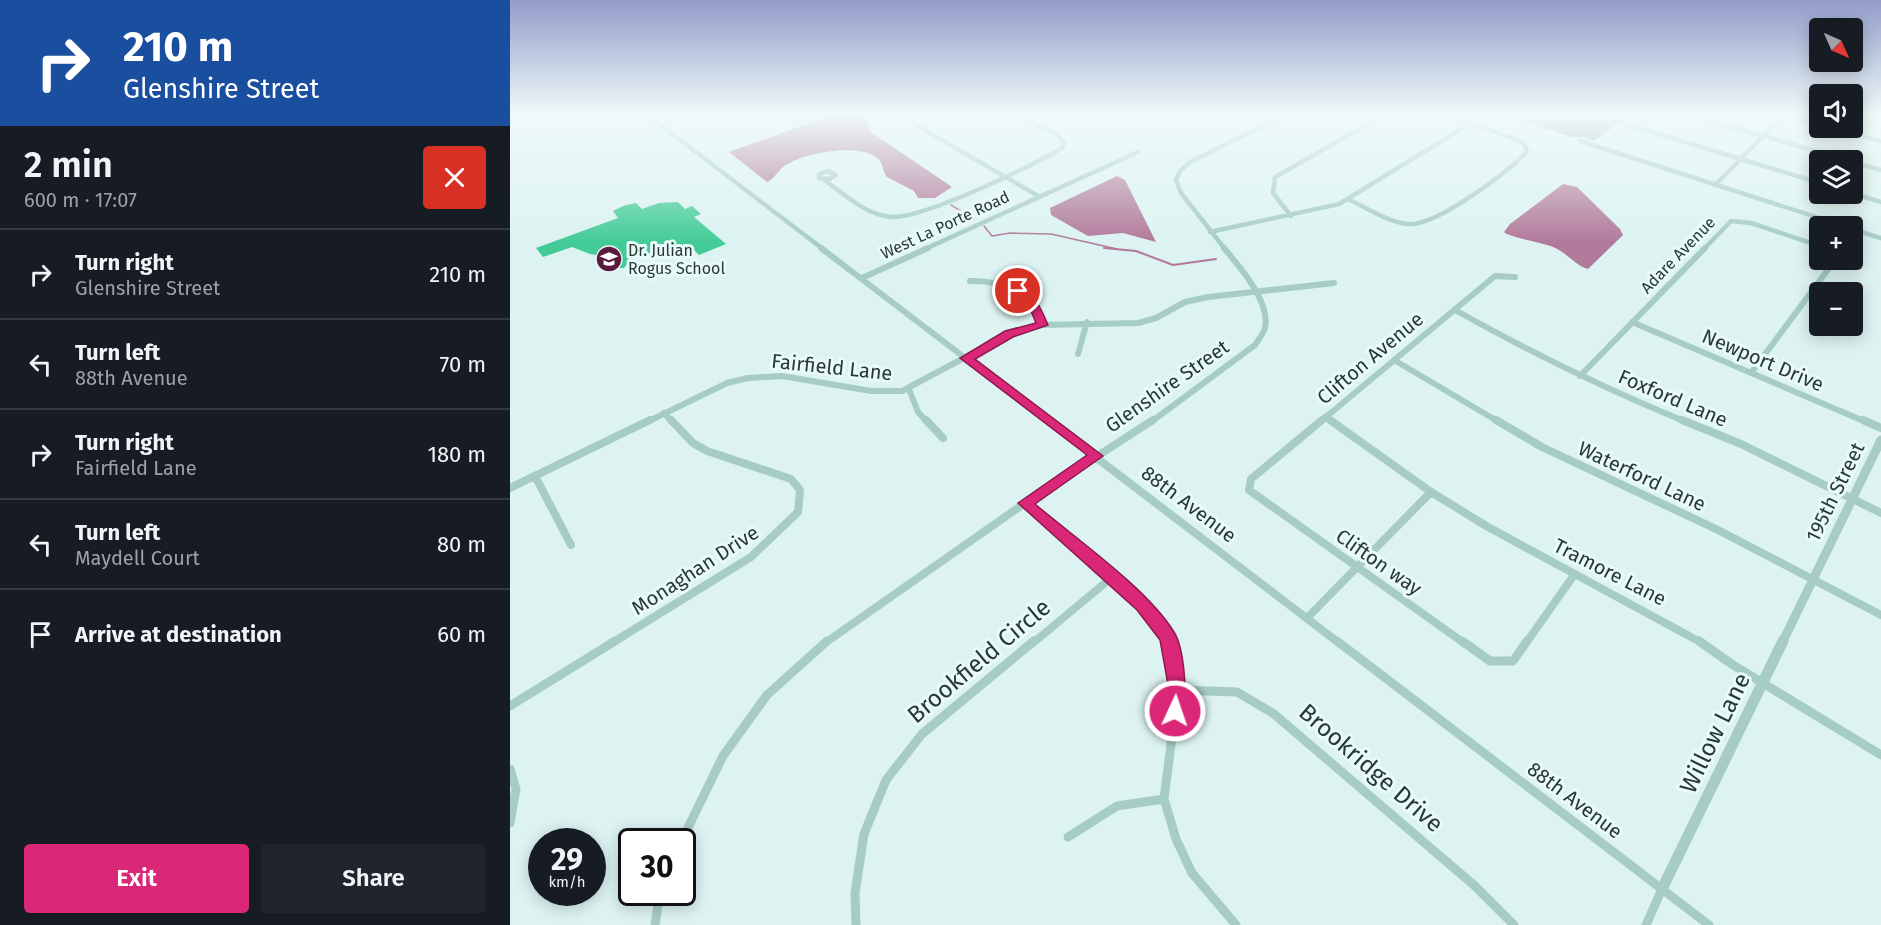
<!DOCTYPE html>
<meta charset="utf-8">
<style>
:root{--surface:#171b24;--page:#20242c;--text:#f1f3f6;--muted:#9ea1a6;--line:#363941;--accent:#db2777}
body{margin:0;font-family:"Fira Sans",sans-serif;background:var(--page);color:var(--text);height:100vh;display:flex;flex-direction:column;font-size:22px;white-space:nowrap}
*{box-sizing:border-box;margin:0}
p{font-size:20px;color:var(--muted)}
.icon{flex:none;width:33px;height:33px;fill:none;stroke:currentColor;stroke-width:2;stroke-linecap:round;stroke-linejoin:round}
.map{position:relative;flex:1;overflow:hidden}
.details{display:flex;flex-direction:column;background:var(--surface);width:510px}
.details>*{flex:none}
.banner{background:#1a4fa0;color:#fff;overflow:hidden}
.needle{width:39px;rotate:135deg}
.controls{position:absolute;left:1299px;top:18px;display:grid;gap:12px}
.controls a{display:grid;place-items:center;width:54px;height:54px;border-radius:6px;background:var(--surface);box-shadow:0 3px 15px #0003;font-size:30px}
.speed{position:absolute;left:18px;top:828px;display:flex;gap:12px;font-size:30px;font-weight:700;text-align:center}
.speed>*{display:grid;place-content:center;width:78px;height:78px;border-radius:50%;background:var(--surface);box-shadow:0 3px 15px #0003;line-height:1}
.speed small{font-size:15px;font-weight:400}
.speed .limit{border:3px solid #111;border-radius:9px;background:#fff;color:#111}
.pin{position:absolute;display:grid;place-items:center;width:51px;height:51px;color:#fff;margin:-26px;border:3px solid #fff;border-radius:50%;box-shadow:0 2px 6px #0007}
.me{position:absolute;width:66px;margin:-33px;rotate:3deg;stroke-linejoin:round;filter:drop-shadow(0 0 4px #0008)}
.turn{display:flex;align-items:center;gap:21px;height:126px;padding:0 24px;font-size:27px}
.turn .icon{width:78px;height:78px;stroke-width:2.5}
.turn b{display:block;font-size:42px;line-height:51px}
.round{display:grid;place-items:center;flex:none;width:63px;height:63px;border-radius:6px;background:var(--page)}
.head{display:flex;align-items:center;justify-content:space-between;height:102px;padding:0 24px}
h1{font-size:36px;font-weight:600;line-height:45px}
.cta{display:flex;gap:12px;margin-top:auto;padding:12px 24px}
.cta a{flex:1;height:69px;border-radius:6px;background:var(--accent);color:#fff;font-size:24px;font-weight:600;line-height:69px;text-align:center}
.cta a+a{background:var(--page);color:var(--text)}
ul{padding:0;list-style:none}
li{display:flex;align-items:center;gap:18px;height:90px;padding:0 24px;border-top:2px solid var(--line)}
li div{flex:1}
li b{display:block;font-size:22px}
li em{font-style:normal}
main{display:flex;flex:1;min-height:0}
.map>svg:first-child{display:block}
.green{fill:#9ba6c3}
.water{fill:#b1799a}
.lines{fill:none;stroke-linecap:round;stroke-linejoin:round}
.stream-far1{stroke:#b1799a;stroke-width:1.5}
.stream{stroke:#b1799a;stroke-width:2}
.building{fill:#42cb97}
.minor-far3{stroke:#a7ccc6;stroke-width:4.5}
.minor-far2{stroke:#a7ccc6;stroke-width:6}
.minor-far1{stroke:#a7ccc6;stroke-width:8}
.minor{stroke:#a7ccc6;stroke-width:9}
.tertiary-far1{stroke:#a7ccc6;stroke-width:9}
.tertiary{stroke:#a7ccc6;stroke-width:11}
.route{fill:#db2777;stroke:#8e194d;stroke-width:1.5}
.labels{text-anchor:middle;dominant-baseline:central;stroke-width:6;stroke-linejoin:round;paint-order:stroke}
.far-street-label{font-size:16px;fill:#283833;stroke:#e8faf9}
.far-poi-label{font-size:16px;fill:#283833;stroke:#e8faf9;text-anchor:start}
.street-label{font-size:20px;fill:#283833;stroke:#e8faf9}
.near-street-label{font-size:24px;fill:#283833;stroke:#e8faf9}
</style>
<main>
<section class="details">
<div class="banner">
<div class="turn"><svg class="icon" aria-label="right" viewBox="0 0 24 24"><path d="M7 20v-9h11M14 6l5 5-5 5"/></svg><div><b>210 m</b>Glenshire Street</div></div>
</div>
<div class="head"><div><h1>2 min</h1><p>600 m · 17:07</p></div><a class="round" style="background:#d93025;color:#fff"><svg class="icon" aria-label="close" viewBox="0 0 24 24"><path d="M6 6l12 12M18 6L6 18"/></svg></a></div>
<ul>
<li><svg class="icon" aria-label="right" viewBox="0 0 24 24"><path d="M7 20v-9h11M14 6l5 5-5 5"/></svg><div><b>Turn right</b><p>Glenshire Street</p></div><em>210 m</em></li>
<li><svg class="icon" aria-label="left" viewBox="0 0 24 24"><path d="M17 20v-9H6M10 6l-5 5 5 5"/></svg><div><b>Turn left</b><p>88th Avenue</p></div><em>70 m</em></li>
<li><svg class="icon" aria-label="right" viewBox="0 0 24 24"><path d="M7 20v-9h11M14 6l5 5-5 5"/></svg><div><b>Turn right</b><p>Fairfield Lane</p></div><em>180 m</em></li>
<li><svg class="icon" aria-label="left" viewBox="0 0 24 24"><path d="M17 20v-9H6M10 6l-5 5 5 5"/></svg><div><b>Turn left</b><p>Maydell Court</p></div><em>80 m</em></li>
<li><svg class="icon" aria-label="arrive" viewBox="0 0 24 24"><path d="M6 21V4h12l-3 4 3 4H6"/></svg><div><b>Arrive at destination</b></div><em>60 m</em></li>
</ul>
<div class="cta"><a>Exit</a><a>Share</a></div>
</section>
<div class="map">
<svg width="1371" height="925" viewBox="0 0 1371 925">
<rect width="100%" height="100%" fill="#dcf3f1"/>
<path class="green" d="M1024,114H1121L1084,141L1074,137H1062L1012,121Z"/>
<path class="water" d="M325,114H358L356,122L361,132L442,187L425,198H408L404,191L377,177C372,171 374,163 366,157C346,143 293,153 274,166C268,171 264,179 257,182L219,152Z
M607,176L615,180L646,242L613,233L578,236L541,215L540,208Z
M1053,184L1067,187L1110,229L1113,235L1078,269C1066,266 1056,252 1043,247C1033,243 998,237 994,232L1000,224Z"/>
<g class="lines">
<path class="stream-far1" d="M441,205L464,219
M474,226L482,236L500,233L541,234L607,249"/>
<path class="stream" d="M594,248L626,251L663,265L706,259"/>
</g>
<path class="building" d="M168,202L175,209L182,206L191,214L184,217L216,244L189,255L179,245L123,257L114,268H88L98,257L80,254L62,247L33,257L26,248L108,218L103,211L113,206L126,203L132,209L149,203Z"/>
<g class="lines">
<path class="minor-far3" d="M136,114L313,249
M400,114L404,124L530,197
M1176,114L1338,160
M1271,114L1310,125
M1365,114L1371,115
M1112,123L1310,183
M1320,128L1371,141
M1070,141L1334,226
M1342,162L1371,170
M318,171L326,175L319,179L309,178L310,174Z
M313,179C333,193 355,215 381,217C413,219 522,166 552,148L554,143L548,135L504,114
M1205,185L1275,114
M1342,193L1371,202
M838,199C857,208 877,222 898,224C926,227 997,172 1017,152L1015,145L1008,140L935,114
M781,216L763,193L765,177L876,114
M1342,229L1371,238
M700,232L829,204L961,123
M415,249L628,152
M715,249L671,193L666,180L670,171L680,162L777,114
M1194,249L1221,221L1241,223L1310,246"/>
<path class="minor-far2" d="M311,248L539,422
M352,278L418,248
M460,281C495,280 518,293 532,325
M945,310C1020,352 1096,389 1176,422
M1122,322L1356,422
M568,354L577,322
M884,360L989,422
M1241,373L1325,260
M1070,376L1195,248
M399,389L408,412L417,422
M154,413L162,422
M815,417L822,422
M137,422L217,383L238,378L272,376L361,391H392L499,334L532,325L628,323L646,318L675,302L698,297L824,283
M641,422L745,345C748,340 754,333 755,328C761,302 729,266 714,248
M810,422L985,276L1005,277"/>
<path class="minor-far1" d="M416,420L433,438
M537,420L829,643
M812,420L741,479L739,490L954,643
M820,420L921,492L978,527L1192,643
M986,420L1032,447L1208,530L1371,615
M1172,420L1231,444L1371,513
M1353,420L1371,428
M25,476L61,545
M0,488L140,420
M515,503L633,605L658,637L659,643
M798,617L921,492
M102,643L241,557L288,512L290,490L281,479L197,451L183,443L161,420
M315,643L515,503L643,420
M523,643L601,578
M1016,643L1064,575"/>
<path class="minor" d="M659,641L668,690L654,799L666,839L682,873L726,925
M827,641L1199,925
M952,641L980,661H1003L1017,641
M1189,641L1223,665L1371,755
M668,690L727,692L764,714L965,886L1004,925
M0,706L105,641
M0,769L6,789L0,823
M558,837L607,806L654,799
M171,842L213,756L257,695L317,641
M145,925L150,892
M346,925L345,893L354,834L376,780L412,734L524,641
M1136,925L1152,889"/>
<path class="tertiary-far1" d="M1272,643L1371,440"/>
<path class="tertiary" d="M1152,889L1273,641"/>
</g>
<linearGradient id="sky" x2="0" y2="1"><stop stop-color="#929cc9"/><stop offset="0.47" stop-color="#effaf9"/><stop offset="1" stop-color="#effaf9" stop-opacity="0"/></linearGradient>
<rect width="1371" height="243" fill="url(#sky)"/>
<path class="route" d="M504,289C523,287 532,311 538,325L503,337L465,359L593,456L525,504C565,538 638,589 664,632C674,648 679,700 671,718L665,720L659,718L656,711L659,690L650,640L627,610L508,503L577,455L450,358L495,331L526,323L519,306L504,293Z"/>
<defs>
<symbol id="school-disc" viewBox="-11 -11 22 22"><circle r="9.5" fill="#5b1b3f" stroke="#e8faf9"/><path d="M0-5L7-2L0 1L-7-2ZM-4 1L0 2.5L4 1V4Q0 6-4 4Z" fill="#fff"/></symbol>
</defs>
<g fill-rule="evenodd">
<use href="#school-disc" x="84" y="244" width="30" height="30"/>
</g>
<g class="labels">
<g class="far-street-label">
<text transform="translate(435 225) rotate(-25)">West La Porte Road</text>
<text transform="translate(1168 255) rotate(-46)">Adare Avenue</text>
</g>
<g class="far-poi-label">
<text x="118" y="250">Dr. Julian<tspan x="118" dy="18">Rogus School</tspan></text>
</g>
<g class="street-label">
<text transform="translate(860 358) rotate(-40)">Clifton Avenue</text>
<text transform="translate(1253 360) rotate(23)">Newport Drive</text>
<text transform="translate(322 367) rotate(6)">Fairfield Lane</text>
<text transform="translate(657 386) rotate(-35)">Glenshire Street</text>
<text transform="translate(1163 398) rotate(23)">Foxford Lane</text>
<text transform="translate(1132 476) rotate(25)">Waterford Lane</text>
<text transform="translate(1325 492) rotate(-64)">195th Street</text>
<text transform="translate(679 504) rotate(37)">88th Avenue</text>
<text transform="translate(869 562) rotate(35)">Clifton way</text>
<text transform="translate(185 570) rotate(-33)">Monaghan Drive</text>
<text transform="translate(1100 572) rotate(27)">Tramore Lane</text>
<text transform="translate(1065 800) rotate(37)">88th Avenue</text>
</g>
<g class="near-street-label">
<text transform="translate(469 661) rotate(-40)">Brookfield Circle</text>
<text transform="translate(1205 733) rotate(-64)">Willow Lane</text>
<text transform="translate(861 768) rotate(41)">Brookridge Drive</text>
</g>
</g>
</svg>
<div class="controls">
<a><svg class="needle" viewBox="-14 -14 28 28"><path d="M0-13l5 13h-10z" fill="#e53935"/><path d="M0 13l5-13h-10z" fill="#9ea1a6"/></svg></a>
<a><svg class="icon" aria-label="sound" viewBox="0 0 24 24"><path d="M4 9h4l5-4v14l-5-4H4zM17 9q2 3 0 6"/></svg></a>
<a><svg class="icon" aria-label="layers" viewBox="0 0 24 24"><path d="M12 4l9 5-9 5-9-5zM3 14l9 5 9-5"/></svg></a>
<a>+</a>
<a>−</a>
</div>
<div class="speed"><div>29<small>km/h</small></div><div class="limit">30</div></div>
<div class="pin" style="left:508px;top:291px;background:#d93025"><svg class="icon" aria-label="arrive" viewBox="0 0 24 24"><path d="M6 21V4h12l-3 4 3 4H6"/></svg></div>
<svg class="me" style="left:665px;top:711px" viewBox="-20 -20 40 40"><circle r="17" fill="#db2777" stroke="#fff" stroke-width="3"/><path d="M0-11L8 9 0 5-8 9z" fill="#fff"/></svg>
</div>
</main>
